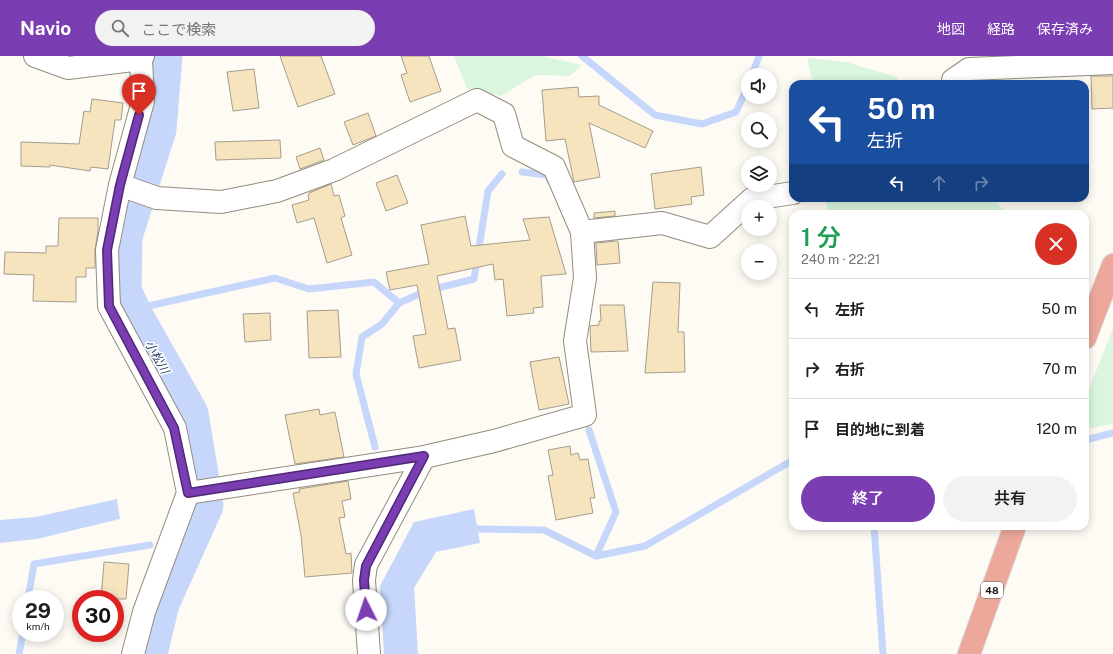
<!DOCTYPE html>
<html lang="ja">
<meta charset="utf-8">
<style>
:root{--surface:#fff;--page:#f2f2f2;--text:#202124;--muted:#757577;--line:#e0e0e0;--accent:#7a3db2}
body{margin:0;font-family:"Public Sans","Noto Sans JP",sans-serif;background:var(--page);color:var(--text);height:100vh;display:flex;flex-direction:column;font-size:15px;white-space:nowrap}
*{box-sizing:border-box;margin:0}
p{font-size:13px;color:var(--muted)}
.icon{flex:none;width:22px;height:22px;fill:none;stroke:currentColor;stroke-width:2;stroke-linecap:round;stroke-linejoin:round}
.map{position:relative;flex:1;overflow:hidden}
.sheet{position:absolute;left:789px;top:154px;width:300px;height:320px;display:flex;flex-direction:column;background:var(--surface);border-radius:12px;box-shadow:0 2px 10px #0003}
.sheet>*{flex:none}
.top-card{position:absolute;left:789px;top:24px;width:300px;height:122px;border-radius:12px;box-shadow:0 2px 10px #0003;background:#1a4fa0;color:#fff;overflow:hidden}
.fabs{position:absolute;left:741px;top:12px;display:grid;gap:8px}
.fabs a{display:grid;place-items:center;width:36px;height:36px;border-radius:50%;background:var(--surface);box-shadow:0 2px 10px #0003;font-size:20px}
.speed{position:absolute;left:12px;top:534px;display:flex;gap:8px;font-size:20px;font-weight:700;text-align:center}
.speed>*{display:grid;place-content:center;width:52px;height:52px;border-radius:50%;background:var(--surface);box-shadow:0 2px 10px #0003;line-height:1}
.speed small{font-size:10px;font-weight:400}
.speed .limit{border:6px solid #d22;background:#fff;color:#111}
.pin{position:absolute;display:grid;place-items:center;width:34px;height:34px;color:#fff;margin:-41px -17px;border-radius:50% 50% 50% 0;rotate:-45deg;box-shadow:0 0 4px #0007}
.pin .icon{rotate:45deg}
.me{position:absolute;width:44px;margin:-22px;rotate:356deg;stroke-linejoin:round;filter:drop-shadow(0 0 3px #0008)}
.turn{display:flex;align-items:center;gap:14px;height:84px;padding:0 12px;font-size:18px}
.turn .icon{width:52px;height:52px;stroke-width:2.5}
.turn b{display:block;font-size:28px;line-height:34px}
.lanes{display:flex;align-items:center;height:38px;padding:0 12px;background:#0003;justify-content:center;gap:20px;direction:ltr}
.lanes .off{opacity:.35}
.round{display:grid;place-items:center;flex:none;width:42px;height:42px;border-radius:21px;background:var(--page)}
.summary{display:flex;align-items:center;justify-content:space-between;height:68px;padding:0 12px}
h1{font-size:24px;font-weight:600;line-height:30px;color:#1e9e55}
.action{display:flex;gap:8px;margin-top:auto;padding:8px 12px}
.action a{flex:1;height:46px;border-radius:24px;background:var(--accent);color:#fff;font-size:16px;font-weight:600;line-height:46px;text-align:center}
.action a+a{background:var(--page);color:var(--text)}
ul{padding:0;list-style:none}
li{display:flex;align-items:center;gap:12px;height:60px;padding:0 12px;border-top:1px solid var(--line)}
li div{flex:1}
li b{display:block;font-size:15px}
li em{font-style:normal}
header{display:flex;align-items:center;gap:24px;box-sizing:border-box;height:56px;padding:0 20px;background:var(--accent);color:#fff}
header strong{font-size:19px}
nav{display:flex;gap:22px;margin-inline-start:auto;font-size:14px}
.search{width:280px;height:36px;background:var(--page);display:flex;align-items:center;gap:10px;box-sizing:border-box;padding:0 14px;border-radius:22px;color:var(--muted);font-size:15px}
.map>svg:first-child{display:block}
.green{fill:#daf6de}
.water{fill:#c6d7fb}
.lines{fill:none;stroke-linecap:round;stroke-linejoin:round}
.stream{stroke:#c6d7fb;stroke-width:7}
.river{stroke:#c6d7fb;stroke-width:41}
.building{fill:#f6e4be;stroke:#a59d8d}
.minor-casing{stroke:#938c7c;stroke-width:24}
.major-casing{stroke:#dad9d8;stroke-width:24}
.minor{stroke:#fff;stroke-width:22}
.major{stroke:#eca89b;stroke-width:22}
.route-casing{stroke:#4f2874;stroke-width:10}
.route{stroke:#7a3db2;stroke-width:7}
.labels{text-anchor:middle;dominant-baseline:central;stroke-width:3;stroke-linejoin:round;paint-order:stroke}
.shield{fill:#fff;stroke:#5d5a56;stroke-width:1}
.shield-label{font-size:10px;font-weight:bold;fill:#17140e}
.water-label{font-size:12px;font-style:italic;fill:#273b69;stroke:#fff}
</style>
<header>
<strong>Navio</strong>
<div class="search"><svg class="icon" aria-label="search" viewBox="0 0 24 24"><circle cx="10" cy="10" r="6"/><path d="M15 15l6 6"/></svg>ここで検索</div>
<nav><a>地図</a><a>経路</a><a>保存済み</a></nav>
</header>
<div class="map">
<svg width="1113" height="598" viewBox="0 0 1113 598">
<rect width="100%" height="100%" fill="#fefbf4"/>
<path class="green" d="M454,0H542L582,9L570,20L535,19L501,40L467,32Z
M807,2L846,6L897,21L898,28H813Z
M825,142H992L1005,155V158H828Z
M1113,273V368L1085,373V343Z"/>
<path class="water" d="M117,443L120,463L37,483L0,487V464L36,461Z
M474,453L480,487L436,496L414,532L418,598H384L380,530L414,466Z"/>
<g class="lines">
<path class="stream" d="M582,0L655,59L702,68L736,56L748,30
M752,19L759,0
M522,116L547,119L550,125
M132,259L148,250L275,222L309,233L374,226L399,247L426,235L474,223L488,135L502,118
M589,374L616,456L596,500
M1085,384L1113,377
M375,391L356,318L362,281L382,268L399,247
M874,470L883,598
M468,475L478,473L544,474L596,500L645,490L793,404
M28,543L34,508L150,489
M19,598L23,577"/>
<path class="river" d="M147,598L159,547L203,449L188,358L132,259L121,235L122,180L156,73L162,0"/>
</g>
<path class="building" d="M280,0H321L335,38L298,51Z
M401,0H429L441,35L410,46L401,19L407,17Z
M254,13L259,52L233,55L227,16Z
M1091,20H1113V52L1092,53Z
M578,31L579,41L599,40V49L653,75L645,92L589,67L600,121L574,126L565,83L546,85L542,34Z
M92,43L123,47L121,64H115L108,113L91,111L90,115L50,109V111L21,110V86L79,88L84,55L90,56Z
M368,57L376,80L353,89L344,66Z
M280,84L281,102L216,104L215,86Z
M320,92L324,104L300,113L296,101Z
M701,111L704,139L691,141L692,148L655,153L651,118Z
M397,119L408,147L386,155L376,127Z
M331,128L334,140L339,139L345,160L341,162L352,199L327,207L314,162L297,167L292,149L309,144L308,139H309V137Z
M615,155V160L594,162V157Z
M465,160L471,190L530,184L523,163L549,161L566,218L541,220L543,251L533,252L534,257L507,260L503,223L495,224L493,208L437,220L448,273L455,272L461,304L419,312L413,280L426,278L417,229L390,234L386,216L429,208L421,169Z
M59,162H98V175L95,194V212H86V221H76V246L33,245L34,219L4,218L5,196L46,197V190H58Z
M618,185L620,207L597,209L596,187Z
M653,226L680,227L678,276H684L685,316L645,317Z
M600,249H624L628,295L591,296L590,270L599,269V265H601Z
M338,254L341,301L309,302L307,255Z
M270,257L271,284L245,286L243,258Z
M559,301L569,348L539,354L530,306Z
M319,353L320,359L335,356L344,401L295,408L285,359Z
M570,390L571,399L578,397L580,404L588,403L595,442H590L593,457L556,464L548,420L553,419L548,394Z
M348,425L351,443L342,445L345,461L339,462L346,498L351,497L352,517L305,521L301,479L293,437L300,436L299,433Z
M104,506L129,508L126,543H101Z"/>
<g class="lines">
<defs>
<path id="minor" d="M35,0L68,12L141,3
M953,28V24L969,13L1113,7
M120,129L157,142L221,146L277,135L334,114L477,44L504,58L513,90L554,111L582,176L585,222L575,285L585,359L494,385L424,401L188,437
M582,176L662,167L710,181L752,143L793,137
M133,598L144,556L188,437L175,372L109,250L107,194L120,129L143,45L141,3L143,0
M369,598L364,524L366,509L424,401"/>
<path id="major" d="M1085,282L1113,209
M969,598L1015,470"/>
</defs>
<use href="#minor" class="minor-casing"/>
<use href="#major" class="major-casing"/>
<use href="#minor" class="minor"/>
<use href="#major" class="major"/>
</g>
<g class="lines">
<defs>
<path id="route" d="M139,59L120,129L107,194L109,250L174,372L188,437L424,400L366,510L364,524L366,554"/>
</defs>
<use href="#route" class="route-casing"/>
<use href="#route" class="route"/>
</g>
<g class="labels">
<rect class="shield" x="981" y="526" width="22" height="16" rx="3"/>
<g class="shield-label">
<text x="992" y="534">48</text>
</g>
<g class="water-label">
<text transform="translate(157 301) rotate(61)">小松川</text>
</g>
</g>
</svg>
<div class="fabs">
<a><svg class="icon" aria-label="sound" viewBox="0 0 24 24"><path d="M4 9h4l5-4v14l-5-4H4zM17 9q2 3 0 6"/></svg></a>
<a><svg class="icon" aria-label="search" viewBox="0 0 24 24"><circle cx="10" cy="10" r="6"/><path d="M15 15l6 6"/></svg></a>
<a><svg class="icon" aria-label="layers" viewBox="0 0 24 24"><path d="M12 4l9 5-9 5-9-5zM3 14l9 5 9-5"/></svg></a>
<a>+</a>
<a>−</a>
</div>
<div class="speed"><div>29<small>km/h</small></div><div class="limit">30</div></div>
<div class="pin" style="left:139px;top:59px;background:#d93025"><svg class="icon" aria-label="arrive" viewBox="0 0 24 24"><path d="M6 21V4h12l-3 4 3 4H6"/></svg></div>
<svg class="me" style="left:366px;top:554px" viewBox="-20 -20 40 40"><circle r="19" fill="#fff"/><path d="M0-13L10 11 0 6-10 11z" fill="#7a3db2"/></svg>
<div class="top-card">
<div class="turn"><svg class="icon" aria-label="left" viewBox="0 0 24 24"><path d="M17 20v-9H6M10 6l-5 5 5 5"/></svg><div><b>50 m</b>左折</div></div>
<div class="lanes"><svg class="icon" aria-label="left" viewBox="0 0 24 24"><path d="M17 20v-9H6M10 6l-5 5 5 5"/></svg><svg class="icon off" aria-label="ahead" viewBox="0 0 24 24"><path d="M12 20V5M6 11l6-6 6 6"/></svg><svg class="icon off" aria-label="right" viewBox="0 0 24 24"><path d="M7 20v-9h11M14 6l5 5-5 5"/></svg></div>
</div>
<section class="sheet">
<div class="summary"><div><h1>1 分</h1><p>240 m · 22:21</p></div><a class="round" style="background:#d93025;color:#fff"><svg class="icon" aria-label="close" viewBox="0 0 24 24"><path d="M6 6l12 12M18 6L6 18"/></svg></a></div>
<ul>
<li><svg class="icon" aria-label="left" viewBox="0 0 24 24"><path d="M17 20v-9H6M10 6l-5 5 5 5"/></svg><div><b>左折</b></div><em>50 m</em></li>
<li><svg class="icon" aria-label="right" viewBox="0 0 24 24"><path d="M7 20v-9h11M14 6l5 5-5 5"/></svg><div><b>右折</b></div><em>70 m</em></li>
<li><svg class="icon" aria-label="arrive" viewBox="0 0 24 24"><path d="M6 21V4h12l-3 4 3 4H6"/></svg><div><b>目的地に到着</b></div><em>120 m</em></li>
</ul>
<div class="action"><a>終了</a><a>共有</a></div>
</section>
</div>
